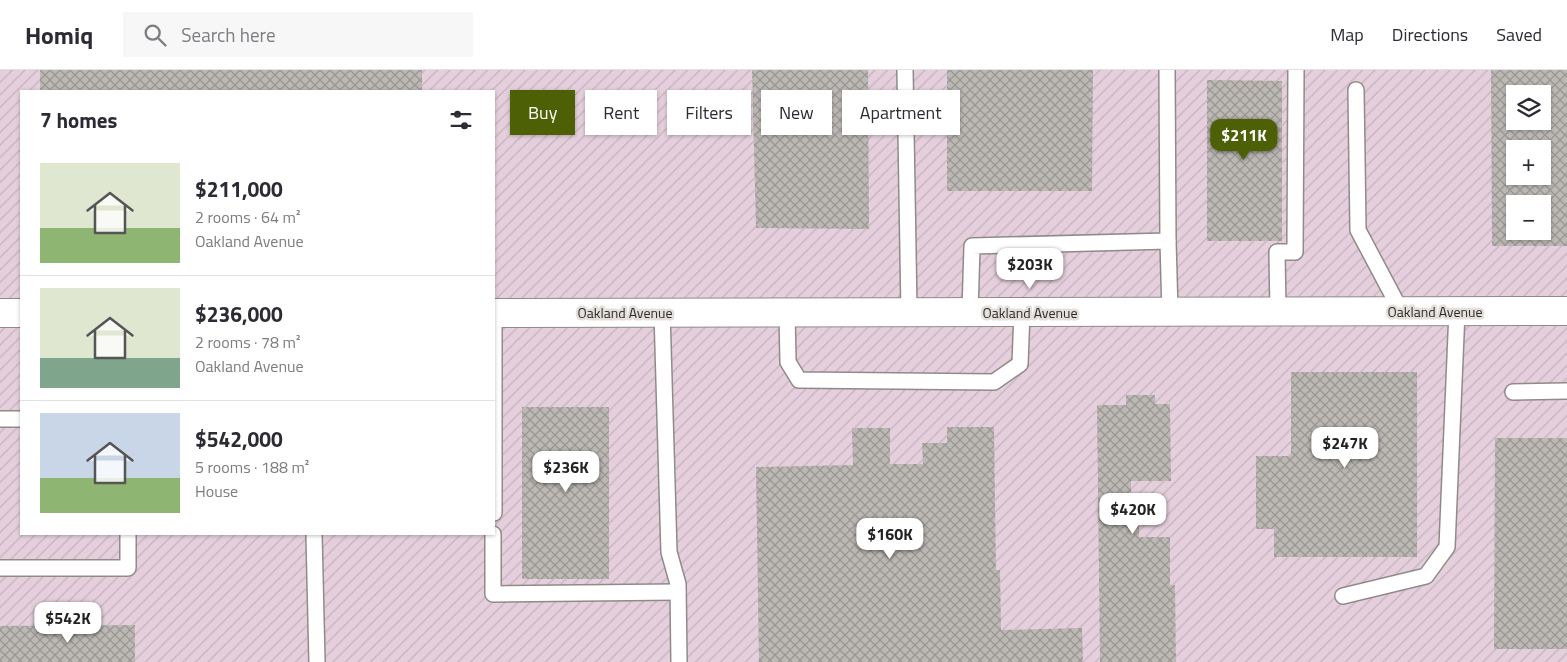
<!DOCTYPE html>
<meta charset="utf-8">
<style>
:root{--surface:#fff;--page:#f7f7f7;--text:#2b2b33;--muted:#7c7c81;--line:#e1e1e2;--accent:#4d6006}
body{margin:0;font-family:"Titillium Web",sans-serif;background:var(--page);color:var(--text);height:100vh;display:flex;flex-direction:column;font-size:19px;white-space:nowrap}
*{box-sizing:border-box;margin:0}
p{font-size:16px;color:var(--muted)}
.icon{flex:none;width:28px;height:28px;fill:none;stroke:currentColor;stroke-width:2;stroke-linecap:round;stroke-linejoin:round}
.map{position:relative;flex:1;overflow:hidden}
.side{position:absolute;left:20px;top:20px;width:475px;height:445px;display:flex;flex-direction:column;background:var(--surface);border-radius:0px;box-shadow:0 1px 4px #0004}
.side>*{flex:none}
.guide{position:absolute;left:510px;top:20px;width:475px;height:45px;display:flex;gap:10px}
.controls{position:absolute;left:1506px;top:15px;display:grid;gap:10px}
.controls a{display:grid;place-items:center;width:45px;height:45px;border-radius:0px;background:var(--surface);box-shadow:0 1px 4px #0004;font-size:25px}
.price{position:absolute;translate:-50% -42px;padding:0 11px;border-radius:10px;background:#fff;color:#222;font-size:16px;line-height:32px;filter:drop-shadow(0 1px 2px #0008)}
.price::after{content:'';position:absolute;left:50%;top:30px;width:15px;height:11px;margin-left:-8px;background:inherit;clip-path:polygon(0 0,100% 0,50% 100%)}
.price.current{background:var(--accent);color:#fff}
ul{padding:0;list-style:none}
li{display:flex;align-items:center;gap:15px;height:125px;padding:0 20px}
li+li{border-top:1px solid var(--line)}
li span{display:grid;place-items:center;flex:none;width:140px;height:100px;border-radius:0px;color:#555}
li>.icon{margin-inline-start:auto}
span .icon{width:60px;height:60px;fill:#fffc;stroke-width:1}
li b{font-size:21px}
h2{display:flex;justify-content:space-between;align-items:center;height:60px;padding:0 20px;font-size:21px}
.tag{padding:0 18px;border-radius:0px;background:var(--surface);box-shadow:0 1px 4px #0004;font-size:18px;line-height:45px}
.tag.current{background:var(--accent);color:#fff}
header{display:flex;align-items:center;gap:30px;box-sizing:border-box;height:70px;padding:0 25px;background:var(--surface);border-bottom:1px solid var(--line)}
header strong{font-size:24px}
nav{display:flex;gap:28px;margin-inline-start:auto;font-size:18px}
.search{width:350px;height:45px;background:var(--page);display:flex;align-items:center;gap:12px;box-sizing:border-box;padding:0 18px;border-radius:0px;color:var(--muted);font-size:19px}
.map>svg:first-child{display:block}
.industrial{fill:url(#industrial-furrows);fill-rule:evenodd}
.building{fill:url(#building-cross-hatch);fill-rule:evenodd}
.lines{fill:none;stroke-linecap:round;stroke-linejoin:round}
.service-casing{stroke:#908b87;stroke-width:18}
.minor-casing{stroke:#908b87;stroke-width:30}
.service{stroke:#fff;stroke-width:15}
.minor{stroke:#fff;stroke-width:28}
.labels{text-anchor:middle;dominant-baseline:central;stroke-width:5;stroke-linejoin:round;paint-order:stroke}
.street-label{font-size:14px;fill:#2e2c2a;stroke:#e4dfdb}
</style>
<header>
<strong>Homiq</strong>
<div class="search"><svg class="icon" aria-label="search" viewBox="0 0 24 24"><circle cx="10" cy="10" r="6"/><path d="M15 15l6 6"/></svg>Search here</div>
<nav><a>Map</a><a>Directions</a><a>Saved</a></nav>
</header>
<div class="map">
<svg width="1567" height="592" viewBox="0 0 1567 592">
<defs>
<pattern id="industrial-furrows" width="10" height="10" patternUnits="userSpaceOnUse" patternTransform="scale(1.25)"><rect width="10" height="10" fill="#e5cfdc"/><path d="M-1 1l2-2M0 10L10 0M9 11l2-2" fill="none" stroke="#c5b2bd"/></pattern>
<pattern id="building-cross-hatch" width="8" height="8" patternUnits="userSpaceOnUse" patternTransform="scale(1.25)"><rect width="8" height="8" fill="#bcb8b4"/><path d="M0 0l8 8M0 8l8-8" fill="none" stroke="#999693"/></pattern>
</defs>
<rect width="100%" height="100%" fill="#e4dfdb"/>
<!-- industrial -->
<path class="industrial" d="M0,0H1567V592H0ZM21,21H494V464H21ZM1515,24H1542V51H1515ZM1515,79H1542V106H1515ZM1515,134H1542V161H1515Z"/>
<!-- building -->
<g class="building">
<rect x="40" y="0" width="382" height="21"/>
<polygon points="752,0 868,0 869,159 756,158"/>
<polygon points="947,0 1093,0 1092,121 947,121"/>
<path d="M1491,0H1567V176H1492ZM1515,24H1542V51H1515ZM1515,79H1542V106H1515ZM1515,134H1542V161H1515Z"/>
<polygon points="1207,10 1282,11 1282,171 1207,171"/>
<polygon points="1291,302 1417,302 1417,487 1274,487 1274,459 1256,459 1256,386 1291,386"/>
<polygon points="1126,325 1155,325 1155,334 1170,334 1171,411 1131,411 1131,447 1139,446 1139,467 1170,467 1170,515 1175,515 1176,592 1100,592 1097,335 1126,335"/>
<rect x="522" y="337" width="87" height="172"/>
<polygon points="947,357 994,357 996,500 1000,500 1001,560 1082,558 1083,592 759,592 756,397 853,395 852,358 890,358 890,394 923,394 922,373 947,373"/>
<polygon points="1495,368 1567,368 1567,579 1494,579"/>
<polygon points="135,555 135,592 0,592 0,556"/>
</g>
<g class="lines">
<!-- service casing -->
<g class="service-casing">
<g id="service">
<polyline points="905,0 909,242"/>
<polyline points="1356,20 1358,160 1401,241"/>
<polyline points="1168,171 1170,242"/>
<polyline points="1278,241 1277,182 1295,182 1296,0"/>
<polyline points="662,242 669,482 678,514 679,592"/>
<polyline points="787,242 788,292 799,310 994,312 1020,294 1022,242"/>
<polyline points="970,242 972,176 1168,171 1167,0"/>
<polyline points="1513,322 1567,321"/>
<polyline points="0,349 21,349"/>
<polyline points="494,443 494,243"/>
<polyline points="314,464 317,592"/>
<polyline points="493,464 493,524 678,522"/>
<polyline points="0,498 128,498 128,464"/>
<polyline points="1343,526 1426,506 1447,477 1457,241"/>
</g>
</g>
<!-- minor casing -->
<g class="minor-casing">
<g id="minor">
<polyline points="0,243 21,243"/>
<polyline points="494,243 1567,241"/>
</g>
</g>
<!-- service -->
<use href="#service" class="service"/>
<!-- minor -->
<use href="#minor" class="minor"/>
</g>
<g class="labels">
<!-- street labels -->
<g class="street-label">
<text x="1435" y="241">Oakland Avenue</text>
<text x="625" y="242">Oakland Avenue</text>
<text x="1030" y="242">Oakland Avenue</text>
</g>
</g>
</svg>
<div class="controls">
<a><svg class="icon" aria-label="layers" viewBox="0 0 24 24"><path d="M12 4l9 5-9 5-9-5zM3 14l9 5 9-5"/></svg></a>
<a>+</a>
<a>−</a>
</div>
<b class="price current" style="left:1244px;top:91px">$211K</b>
<b class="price" style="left:1030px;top:220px">$203K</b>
<b class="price" style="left:1345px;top:399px">$247K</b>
<b class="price" style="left:566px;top:423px">$236K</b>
<b class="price" style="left:1133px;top:465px">$420K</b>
<b class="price" style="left:890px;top:490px">$160K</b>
<b class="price" style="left:68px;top:574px">$542K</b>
<div class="guide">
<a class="tag current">Buy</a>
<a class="tag">Rent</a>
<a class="tag">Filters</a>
<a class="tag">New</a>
<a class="tag">Apartment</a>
</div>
<section class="side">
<h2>7 homes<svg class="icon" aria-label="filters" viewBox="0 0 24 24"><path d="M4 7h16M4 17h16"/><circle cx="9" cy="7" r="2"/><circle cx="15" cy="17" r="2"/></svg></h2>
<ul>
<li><span style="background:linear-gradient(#dfe7d0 65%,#8fb573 0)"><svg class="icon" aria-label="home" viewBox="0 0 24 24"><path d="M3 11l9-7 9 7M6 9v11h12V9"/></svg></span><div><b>$211,000</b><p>2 rooms · 64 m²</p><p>Oakland Avenue</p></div></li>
<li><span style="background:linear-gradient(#dfe7d0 70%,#7fa58c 0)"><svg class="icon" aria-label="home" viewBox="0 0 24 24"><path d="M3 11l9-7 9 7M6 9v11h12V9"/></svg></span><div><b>$236,000</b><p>2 rooms · 78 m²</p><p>Oakland Avenue</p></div></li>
<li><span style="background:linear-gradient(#c9d6e8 65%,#8fb573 0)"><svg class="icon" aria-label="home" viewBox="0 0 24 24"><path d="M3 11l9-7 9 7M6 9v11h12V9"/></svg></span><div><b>$542,000</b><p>5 rooms · 188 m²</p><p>House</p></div></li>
</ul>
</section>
</div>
